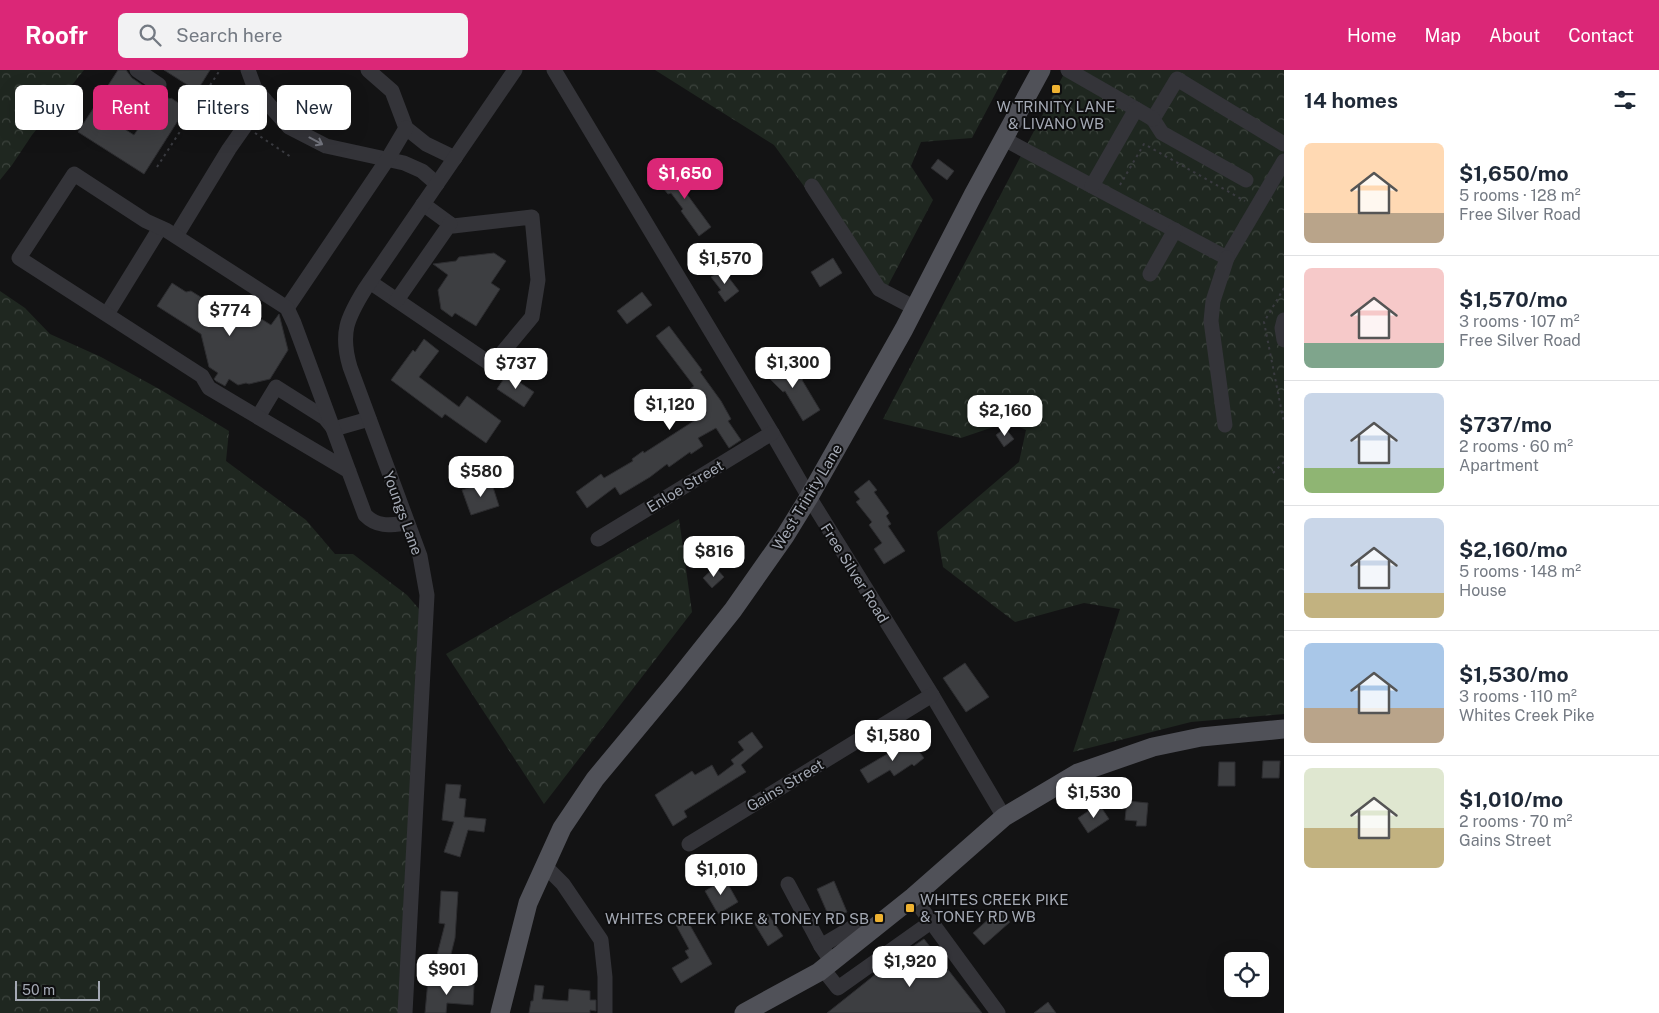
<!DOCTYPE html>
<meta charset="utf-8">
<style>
:root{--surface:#fff;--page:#f2f2f3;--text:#1f2937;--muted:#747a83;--line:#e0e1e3;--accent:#db2777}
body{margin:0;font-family:"Public Sans",sans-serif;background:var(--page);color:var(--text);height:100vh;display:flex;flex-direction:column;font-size:19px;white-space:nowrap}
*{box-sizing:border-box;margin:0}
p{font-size:16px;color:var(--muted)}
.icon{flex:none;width:28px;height:28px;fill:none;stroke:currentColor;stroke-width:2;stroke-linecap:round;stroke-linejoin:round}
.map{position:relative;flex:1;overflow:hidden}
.panel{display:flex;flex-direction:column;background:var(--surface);width:375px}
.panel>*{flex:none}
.banner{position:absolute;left:15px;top:15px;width:475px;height:45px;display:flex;gap:10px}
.tools{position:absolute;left:1224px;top:882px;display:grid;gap:10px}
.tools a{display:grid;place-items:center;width:45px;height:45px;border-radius:8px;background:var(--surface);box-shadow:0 5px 20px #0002;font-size:25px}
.scale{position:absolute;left:15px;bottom:12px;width:85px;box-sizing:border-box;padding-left:5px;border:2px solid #a4a9b4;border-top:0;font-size:14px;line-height:18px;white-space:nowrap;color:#a4a9b4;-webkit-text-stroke:4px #0e0e0f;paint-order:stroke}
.price{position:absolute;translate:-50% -42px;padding:0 11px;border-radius:10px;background:#fff;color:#222;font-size:16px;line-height:32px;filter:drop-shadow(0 1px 2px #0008)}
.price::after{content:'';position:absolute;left:50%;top:30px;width:15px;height:11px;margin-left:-8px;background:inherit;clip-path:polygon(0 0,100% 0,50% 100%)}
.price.selected{background:var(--accent);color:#fff}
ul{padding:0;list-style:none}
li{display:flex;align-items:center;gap:15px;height:125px;padding:0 20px}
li+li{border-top:1px solid var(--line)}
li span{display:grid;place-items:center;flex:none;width:140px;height:100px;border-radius:8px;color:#555}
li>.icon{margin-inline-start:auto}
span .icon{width:60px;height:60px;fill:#fffc;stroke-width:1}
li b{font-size:21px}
h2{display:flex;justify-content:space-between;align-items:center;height:60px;padding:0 20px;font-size:21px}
.tag{padding:0 18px;border-radius:8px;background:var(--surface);box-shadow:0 5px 20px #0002;font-size:18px;line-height:45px}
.tag.selected{background:var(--accent);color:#fff}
header{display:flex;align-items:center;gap:30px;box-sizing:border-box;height:70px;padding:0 25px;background:var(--accent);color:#fff}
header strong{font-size:24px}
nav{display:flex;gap:28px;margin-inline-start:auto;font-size:18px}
.search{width:350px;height:45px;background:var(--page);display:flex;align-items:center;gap:12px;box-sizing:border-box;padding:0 18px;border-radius:8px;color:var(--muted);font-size:19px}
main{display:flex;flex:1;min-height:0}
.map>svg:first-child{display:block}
.forest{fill:url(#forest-crowns)}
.building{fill:#3d3e41;stroke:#2d2d30;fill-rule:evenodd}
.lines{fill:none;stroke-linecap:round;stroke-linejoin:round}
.path{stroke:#3a3b40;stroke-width:2;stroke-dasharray:2.5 4;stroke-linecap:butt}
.minor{stroke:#343439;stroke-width:15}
.major{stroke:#505158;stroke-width:19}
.oneway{stroke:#72747d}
.poi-dot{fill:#eeb231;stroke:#0e0e0f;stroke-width:2}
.labels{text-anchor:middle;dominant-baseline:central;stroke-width:4;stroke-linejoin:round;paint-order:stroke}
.poi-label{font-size:15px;fill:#a4a9b4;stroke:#0e0e0f}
.street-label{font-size:15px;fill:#a4a9b4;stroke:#0e0e0f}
</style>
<header>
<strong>Roofr</strong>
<div class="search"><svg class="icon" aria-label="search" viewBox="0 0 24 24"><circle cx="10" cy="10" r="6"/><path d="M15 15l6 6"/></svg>Search here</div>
<nav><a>Home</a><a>Map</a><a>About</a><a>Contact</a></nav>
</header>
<main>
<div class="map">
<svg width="1284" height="943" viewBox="0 0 1284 943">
<defs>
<pattern id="forest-crowns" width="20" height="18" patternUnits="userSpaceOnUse" patternTransform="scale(1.25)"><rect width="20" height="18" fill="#1f2720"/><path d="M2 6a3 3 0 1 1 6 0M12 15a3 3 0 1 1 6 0" fill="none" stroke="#3d443e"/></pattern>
</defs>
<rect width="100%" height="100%" fill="#131314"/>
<!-- forest -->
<g class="forest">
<polygon points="0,0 84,0 32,65 12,95 0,110"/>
<polygon points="655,0 1008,0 972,68 921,72 911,96 933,130 883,225 774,75"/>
<polygon points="1066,0 1284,0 1284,644 1191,652 1073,682 1120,539 1084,533 1015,552 943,497 937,462 1019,392 1026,360 1008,352 961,368 883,349"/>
<polygon points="0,221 25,238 50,264 101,287 161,320 229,361 226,391 306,450 335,484 353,484 407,525 426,547 405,943 0,943"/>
<polygon points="679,449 692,542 544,734 446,584"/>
</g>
<!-- building -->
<g class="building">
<path d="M118,0H126L132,8L154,23L162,24L170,29L171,28L186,38L144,104L78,62ZM130,37L146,47L134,65L118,55Z"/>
<polygon points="164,0 210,0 197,21"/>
<polygon points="938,89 954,101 947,110 931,98"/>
<polygon points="676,98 692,118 686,123 711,157 699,166 681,141 683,139 671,123 668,124 658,112"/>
<polygon points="494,183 506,191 491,213 500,219 476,256 455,243 452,247 441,239 438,220 448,205 433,194 456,191 459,187"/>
<polygon points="833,188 842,203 820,217 811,202"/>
<polygon points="722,199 739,221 725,232 718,222 721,220 711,207"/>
<polygon points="172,213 186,222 191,221 220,239 257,230 250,242 271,255 279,244 288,280 270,309 249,314 246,313 238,315 229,309 225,316 216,311 214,309 218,303 209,297 201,264 157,236"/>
<polygon points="642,222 652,235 627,254 617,241"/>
<polygon points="669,256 702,300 700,302 721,331 731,349 728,351 741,370 729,378 716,358 698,368 703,376 691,384 690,382 669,397 667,394 650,407 620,425 615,417 587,438 576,422 601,404 604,408 633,391 632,389 643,381 644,383 700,347 699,344 701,343 686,322 694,316 656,266"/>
<polygon points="424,269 439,281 419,307 459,337 467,326 501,351 486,373 445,344 442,348 391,310 413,280 415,282"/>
<polygon points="773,289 791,307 797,301 804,308 802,310 820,340 803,351 785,321 783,322 761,300"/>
<polygon points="507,304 534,322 524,337 497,319"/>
<polygon points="1005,358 1014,369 1004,377 996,365"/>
<polygon points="869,410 877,420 874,422 889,443 886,446 891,454 888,456 905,481 884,494 874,479 882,473 869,455 872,452 856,432 860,429 854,422"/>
<polygon points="491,411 499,436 471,445 462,420"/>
<polygon points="715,497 724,507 712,518 703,508"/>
<polygon points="965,593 989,627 966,642 943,608"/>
<polygon points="752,662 763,677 741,695 746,702 684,741 687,747 673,756 655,725 692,701 695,705 712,695 718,706 734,694 731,690 744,680 738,672"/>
<polygon points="910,670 924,688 914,696 912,694 894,706 890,700 868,713 860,700 894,680 895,681"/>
<polygon points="1263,691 1280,691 1279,708 1262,708"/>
<polygon points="1219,692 1235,692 1235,716 1218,716"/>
<polygon points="446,714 461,715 459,728 466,729 464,747 486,749 484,762 468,760 460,787 444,782 454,752 442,750"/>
<polygon points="1127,731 1148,733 1146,756 1136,756 1137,751 1125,750"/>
<polygon points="1099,734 1109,749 1088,763 1078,748"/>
<polygon points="725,809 738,832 718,844 705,821"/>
<polygon points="834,811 847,842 830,849 817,819"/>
<polygon points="441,821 458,822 455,868 448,896 435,893 445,854 439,853"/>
<polygon points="999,840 1010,852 984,875 973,863"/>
<polygon points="768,844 783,866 768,876 754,853"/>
<polygon points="687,850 712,894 681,913 672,898 689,888 685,881 689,879 676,855"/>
<polygon points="924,869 982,943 827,943 896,888"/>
<polygon points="428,910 474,915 473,935 447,933 446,943 425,943"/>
<polygon points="535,915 544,916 542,929 568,931 569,919 590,921 590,930 596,930 596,941 590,940 590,943 529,943 531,931 533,931"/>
<polygon points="1048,932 1056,943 1034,943"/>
</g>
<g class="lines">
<!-- path -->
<g class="path">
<polyline points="201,29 233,49"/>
<polyline points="255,63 291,87"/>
<polyline points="157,97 220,0"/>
<polyline points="1120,115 1144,74 1245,131"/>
<polyline points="1284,218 1264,252 1284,353"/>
<polyline points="1273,403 1284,392"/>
</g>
<!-- minor -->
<g class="minor">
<polyline points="137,0 159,15"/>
<polyline points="248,0 255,19 289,57 326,76 404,93 422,101 437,114"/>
<polyline points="368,0 392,21 406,58 426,74 455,88"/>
<polyline points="554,0 772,363 809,427 932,625 1004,747"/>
<polyline points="1068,0 1136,39"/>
<polyline points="1004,69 1227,188 1284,91"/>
<polyline points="1246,110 1162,63 1153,49 1177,9 1284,74"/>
<polyline points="812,116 879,219 915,238"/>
<polyline points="1092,116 1136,39 1153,49"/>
<polyline points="176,166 229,79 264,29"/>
<polyline points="1150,204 1175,160"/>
<polyline points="370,212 492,295 532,247 538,210 532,147 453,156 423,134"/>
<polyline points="397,230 450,154"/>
<polyline points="287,238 387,90 406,58"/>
<polyline points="107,244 160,158"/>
<polyline points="1284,250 1282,258 1284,270"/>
<polyline points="258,347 276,317 325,348 334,359 369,349"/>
<polyline points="1225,355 1211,251 1213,231 1227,188"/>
<path d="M349,401L209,318L202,306L19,188L74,104L146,151L166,160L287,238L294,253L365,445C378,458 391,455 407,453"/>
<polyline points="598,469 772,363"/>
<polyline points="689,774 932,625"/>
<polyline points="545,796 563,814 601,870 605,907 605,943"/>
<polyline points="788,814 821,876"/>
<polyline points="913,827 998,943"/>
<polyline points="832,892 821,876 853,857 862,868"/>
<polyline points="823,899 838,918 931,852"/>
<path d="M405,943L427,525L420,486L350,297C340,263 347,248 365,219L515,0"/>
</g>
<!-- major -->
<g class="major">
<polyline points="500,943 528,833 562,758 595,709 674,614 733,540 785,466 809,427 904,259 973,125 1041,0"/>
<polyline points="744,943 819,902 913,827 1004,747 1078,703 1153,677 1201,667 1284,659"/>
</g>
</g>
<!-- one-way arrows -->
<defs><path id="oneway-shaft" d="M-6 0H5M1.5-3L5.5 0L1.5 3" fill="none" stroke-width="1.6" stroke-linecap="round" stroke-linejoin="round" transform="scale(1.25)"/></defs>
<use class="oneway" href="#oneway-shaft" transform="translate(316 71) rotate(28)"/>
<!-- markers -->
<g class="poi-dot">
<rect x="1051" y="14" width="10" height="10" rx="2.5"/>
<rect x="905" y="833" width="10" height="10" rx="2.5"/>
<rect x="874" y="843" width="10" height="10" rx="2.5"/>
</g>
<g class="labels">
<!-- poi labels -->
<g class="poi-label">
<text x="1056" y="36">W TRINITY LANE<tspan x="1056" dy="17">&amp; LIVANO WB</tspan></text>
<text x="920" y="829" text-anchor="start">WHITES CREEK PIKE<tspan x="920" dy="17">&amp; TONEY RD WB</tspan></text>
<text x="869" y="848" text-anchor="end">WHITES CREEK PIKE &amp; TONEY RD SB</text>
</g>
<!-- street labels -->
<g class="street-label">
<text transform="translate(685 416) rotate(-31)">Enloe Street</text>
<text transform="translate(807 427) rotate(-59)">West Trinity Lane</text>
<text transform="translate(403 443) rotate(70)">Youngs Lane</text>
<text transform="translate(855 503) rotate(58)">Free Silver Road</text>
<text transform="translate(785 715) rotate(-31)">Gains Street</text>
</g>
</g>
</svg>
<div class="tools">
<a><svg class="icon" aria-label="locate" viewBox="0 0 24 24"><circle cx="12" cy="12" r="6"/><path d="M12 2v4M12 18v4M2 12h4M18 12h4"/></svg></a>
</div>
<div class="scale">50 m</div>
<b class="price selected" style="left:685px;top:130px">$1,650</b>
<b class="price" style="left:725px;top:215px">$1,570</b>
<b class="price" style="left:230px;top:267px">$774</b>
<b class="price" style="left:793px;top:319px">$1,300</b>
<b class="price" style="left:516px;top:320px">$737</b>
<b class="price" style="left:670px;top:361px">$1,120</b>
<b class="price" style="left:1005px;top:367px">$2,160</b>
<b class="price" style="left:481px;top:428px">$580</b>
<b class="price" style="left:714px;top:508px">$816</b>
<b class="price" style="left:893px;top:692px">$1,580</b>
<b class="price" style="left:1094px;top:749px">$1,530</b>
<b class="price" style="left:721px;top:826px">$1,010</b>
<b class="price" style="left:910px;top:918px">$1,920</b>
<b class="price" style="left:447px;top:926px">$901</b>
<div class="banner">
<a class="tag">Buy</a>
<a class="tag selected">Rent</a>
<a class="tag">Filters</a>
<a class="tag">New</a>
</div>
</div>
<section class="panel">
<h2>14 homes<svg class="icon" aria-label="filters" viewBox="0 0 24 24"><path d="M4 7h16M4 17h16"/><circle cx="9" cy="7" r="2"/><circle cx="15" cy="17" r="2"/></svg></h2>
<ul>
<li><span style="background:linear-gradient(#ffd9b3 70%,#b9a48a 0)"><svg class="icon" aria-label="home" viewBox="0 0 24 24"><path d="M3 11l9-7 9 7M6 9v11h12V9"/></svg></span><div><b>$1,650/mo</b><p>5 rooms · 128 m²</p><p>Free Silver Road</p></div></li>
<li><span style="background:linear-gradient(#f6c9c9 75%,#7fa58c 0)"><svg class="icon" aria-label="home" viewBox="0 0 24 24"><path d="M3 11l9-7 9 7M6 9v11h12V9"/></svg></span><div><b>$1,570/mo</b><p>3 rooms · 107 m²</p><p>Free Silver Road</p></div></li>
<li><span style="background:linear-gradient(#c9d6e8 75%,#8fb573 0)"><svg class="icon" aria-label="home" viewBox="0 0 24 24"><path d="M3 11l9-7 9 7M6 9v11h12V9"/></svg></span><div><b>$737/mo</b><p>2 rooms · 60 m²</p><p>Apartment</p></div></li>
<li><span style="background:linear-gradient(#c9d6e8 75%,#c2b280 0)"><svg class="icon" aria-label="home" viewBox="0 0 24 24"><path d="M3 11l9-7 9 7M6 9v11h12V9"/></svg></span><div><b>$2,160/mo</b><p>5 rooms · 148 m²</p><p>House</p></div></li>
<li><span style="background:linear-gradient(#a9c7e8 65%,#b9a48a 0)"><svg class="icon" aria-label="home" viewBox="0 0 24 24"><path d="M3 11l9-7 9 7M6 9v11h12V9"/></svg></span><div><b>$1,530/mo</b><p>3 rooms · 110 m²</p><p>Whites Creek Pike</p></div></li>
<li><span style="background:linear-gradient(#dfe7d0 60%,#c2b280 0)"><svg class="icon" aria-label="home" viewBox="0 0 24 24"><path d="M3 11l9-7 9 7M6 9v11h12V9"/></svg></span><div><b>$1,010/mo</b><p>2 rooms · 70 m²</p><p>Gains Street</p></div></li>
</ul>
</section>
</main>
